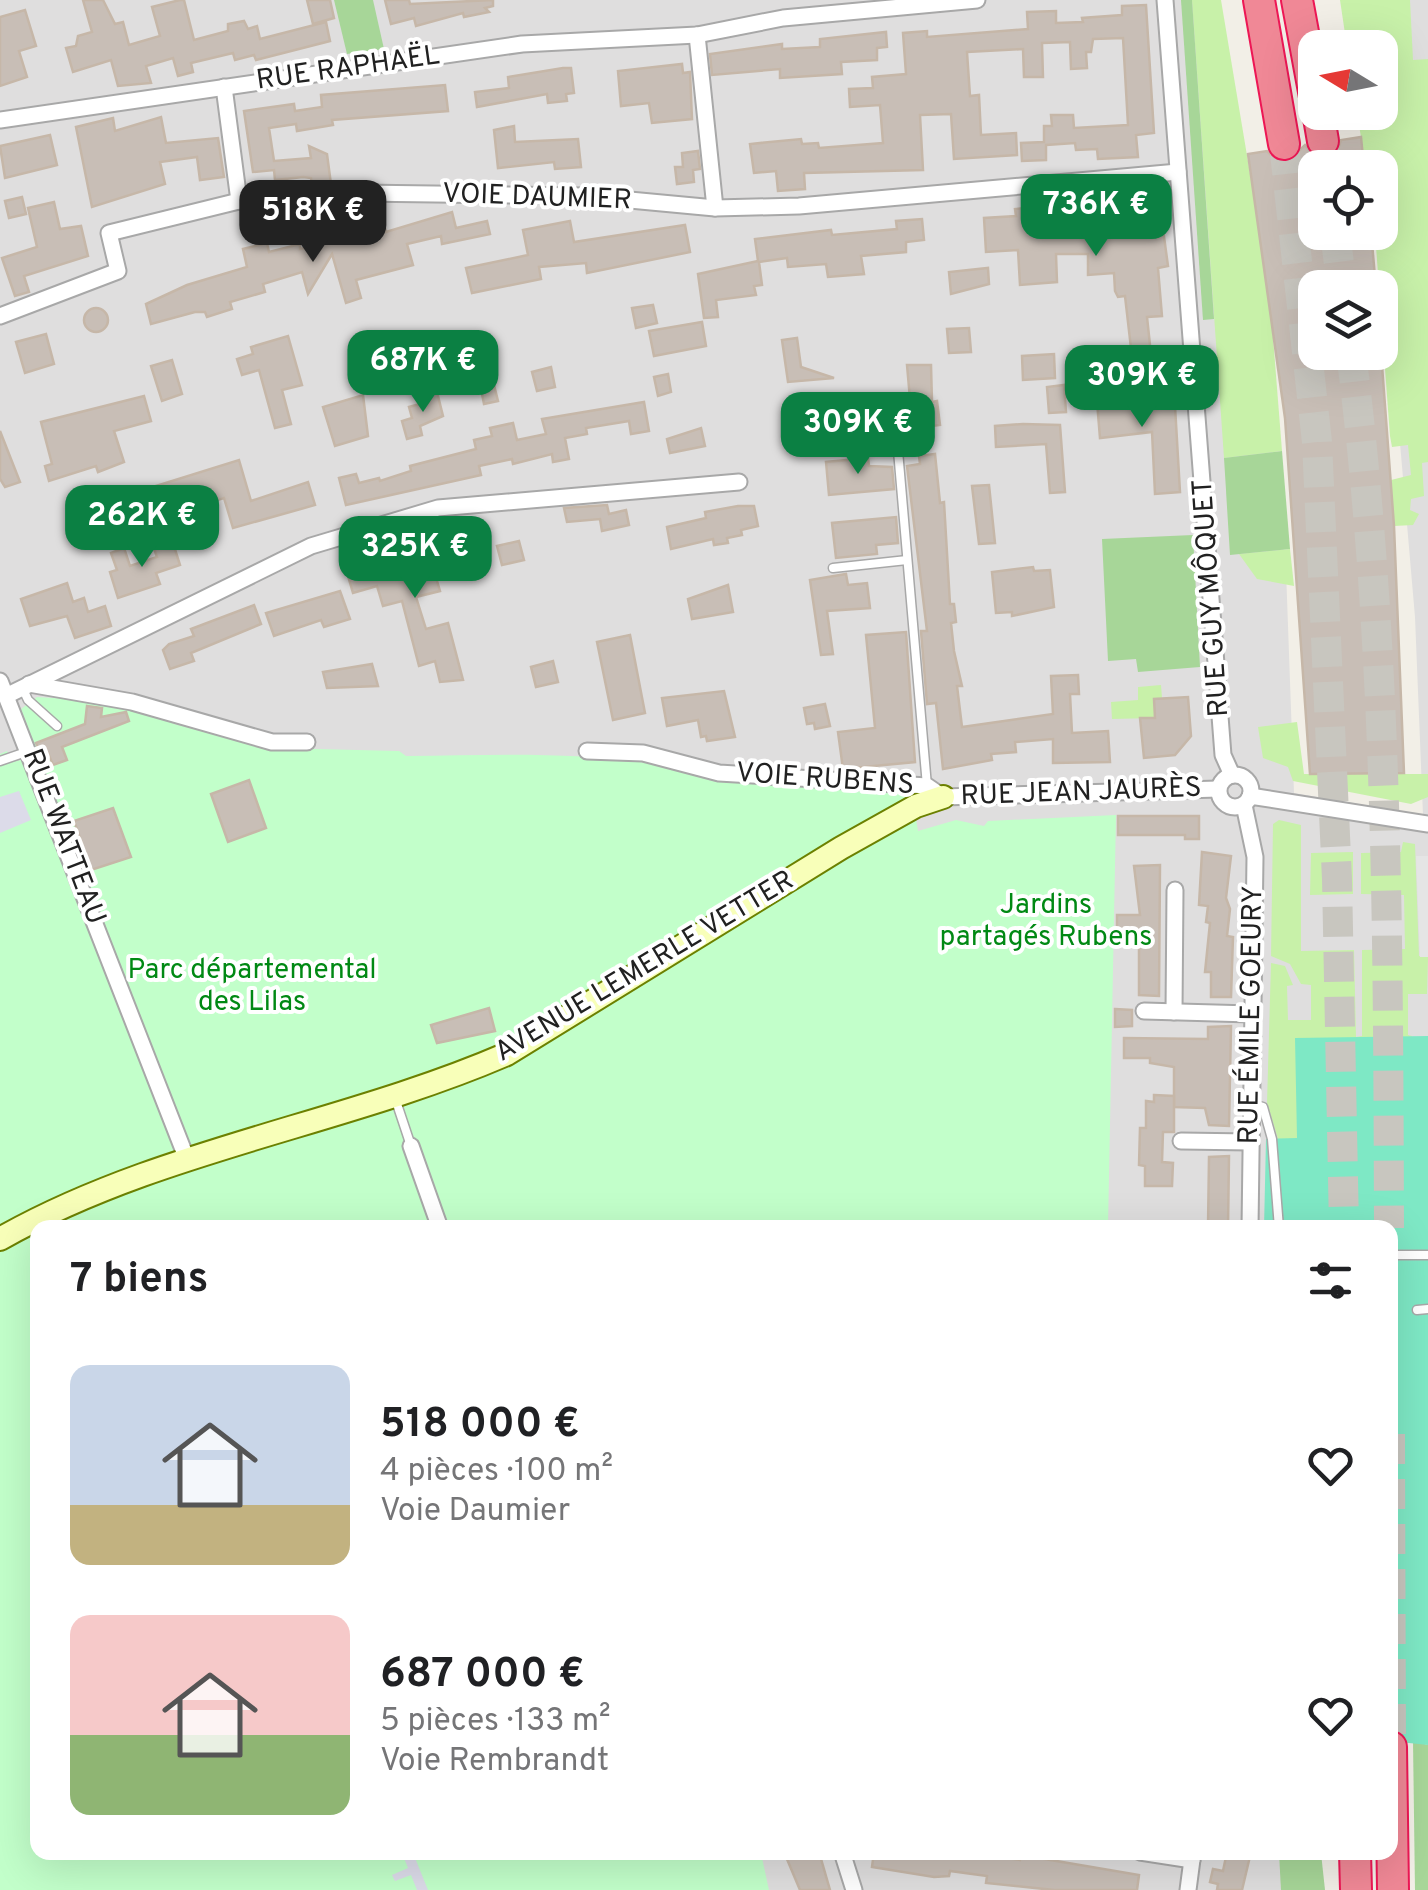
<!DOCTYPE html>
<html lang="fr">
<meta charset="utf-8">
<style>
:root{--surface:#fff;--page:#f2f2f2;--text:#202124;--muted:#757577;--accent:#0b8043}
body{margin:0;font-family:Overpass,sans-serif;background:var(--page);color:var(--text);height:100vh;display:flex;flex-direction:column;font-size:38px;white-space:nowrap}
*{box-sizing:border-box;margin:0}
p{font-size:32px;color:var(--muted)}
.icon{flex:none;width:55px;height:55px;fill:none;stroke:currentColor;stroke-width:2;stroke-linecap:round;stroke-linejoin:round}
.map{position:relative;flex:1;overflow:hidden}
.details{position:absolute;left:30px;top:1220px;width:1368px;height:640px;display:flex;flex-direction:column;background:var(--surface);border-radius:20px;box-shadow:0 10px 40px #0002}
.details>*{flex:none}
.needle{width:65px;rotate:280deg}
.controls{position:absolute;left:1298px;top:30px;display:grid;gap:20px}
.controls a{display:grid;place-items:center;width:100px;height:100px;border-radius:20px;background:var(--surface);box-shadow:0 10px 40px #0002;font-size:50px}
.price{position:absolute;translate:-50% -85px;padding:0 22px;border-radius:20px;background:var(--accent);color:#fff;font-size:32px;line-height:65px;filter:drop-shadow(0 2px 5px #0008)}
.price::after{content:'';position:absolute;left:50%;top:60px;width:30px;height:22px;margin-left:-15px;background:inherit;clip-path:polygon(0 0,100% 0,50% 100%)}
.price.current{background:#222;color:#fff}
ul{padding:0;list-style:none}
li{display:flex;align-items:center;gap:30px;height:250px;padding:0 40px}
li span{display:grid;place-items:center;flex:none;width:280px;height:200px;border-radius:20px;color:#555}
li>.icon{margin-inline-start:auto}
span .icon{width:120px;height:120px;fill:#fffc;stroke-width:1}
li b{font-size:42px}
h2{display:flex;justify-content:space-between;align-items:center;height:120px;padding:0 40px;font-size:42px}
.map>svg:first-child{display:block}
.residential{fill:#dfdede}
.grass{fill:#c8f1a9}
.forest{fill:#a7d698}
.park{fill:#c2ffca}
.pitch{fill:#7ee8c5}
.parking{fill:#e5e5e5}
.plaza{fill:#dcdbe9}
.building{fill:#c8beb6;stroke:#c6b7a8;stroke-width:2.5}
.lines{fill:none;stroke-linecap:round;stroke-linejoin:round}
.highway-tunnel{stroke:#c8c6bf;stroke-width:30;stroke-dasharray:30 15;stroke-linecap:butt}
.lane-casing{stroke:#a8a8a8;stroke-width:11}
.street-casing{stroke:#a8a8a8;stroke-width:19}
.secondary-casing{stroke:#6c8100;stroke-width:26}
.highway-casing{stroke:#ed1755;stroke-width:34}
.lane{stroke:#fff;stroke-width:8}
.street{stroke:#fff;stroke-width:15}
.secondary{stroke:#f8ffb9;stroke-width:22}
.highway{stroke:#f08896;stroke-width:30}
.labels{text-anchor:middle;dominant-baseline:central;stroke-width:8;stroke-linejoin:round;paint-order:stroke}
.street-label{font-size:28px;fill:#212121;stroke:#fff}
.park-label{font-size:28px;fill:#018914;stroke:#fff}
</style>
<div class="map">
<svg width="1428" height="1890" viewBox="0 0 1428 1890">
<rect width="100%" height="100%" fill="#f2efe7"/>
<!-- residential -->
<polygon class="residential" points="0,0 1219,0 1286,570 1294,793 1423,815 1415,617 1380,211 1380,48 1345,0 1428,0 1428,1617 1390,1228 38,1228 38,1852 1305,1852 1306,1890 0,1890"/>
<!-- grass -->
<g class="grass">
<polygon points="1192,0 1221,0 1269,287 1282,451 1224,458"/>
<polygon points="1340,0 1410,0 1413,60 1428,59 1428,462 1422,463 1424,496 1411,499 1410,510 1419,514 1413,525 1394,526 1391,480 1411,475 1408,445 1392,447 1390,436 1375,233 1380,232 1380,168 1366,167 1357,113 1380,112 1380,48 1347,47"/>
<polygon points="1290,549 1294,586 1257,579 1239,554"/>
<polygon points="1161,685 1162,698 1154,700 1155,718 1112,719 1111,702 1138,700 1138,687"/>
<polygon points="1297,722 1304,774 1428,774 1428,797 1411,804 1293,781 1288,767 1263,758 1258,727"/>
<polygon points="1279,820 1301,825 1301,951 1354,950 1356,1037 1362,1036 1362,950 1405,949 1404,895 1361,894 1361,853 1401,852 1403,842 1415,844 1419,956 1428,957 1427,994 1408,994 1408,1035 1412,1036 1408,1045 1285,1227 1278,1139 1267,1103 1271,963 1285,966 1293,985 1287,986 1288,1020 1311,1020 1311,985 1301,984 1290,964 1271,956 1273,824"/>
<polygon points="1353,852 1353,894 1310,895 1311,853"/>
</g>
<!-- forest -->
<g class="forest">
<polygon points="334,0 373,0 384,49 347,54"/>
<polygon points="1181,0 1192,0 1214,319 1203,320"/>
<polygon points="1282,451 1290,549 1230,555 1224,458"/>
<polygon points="1193,535 1200,667 1138,672 1136,659 1108,661 1102,539"/>
<polygon points="1413,1741 1428,1745 1428,1890 1415,1890"/>
<polygon points="1279,1853 1321,1853 1325,1890 1281,1890"/>
</g>
<!-- park -->
<path class="park" d="M37,697C78,700 140,698 174,724L274,748L399,751L406,756C508,755 610,749 710,776L711,781L911,788L918,831L956,820L984,826L988,821L1116,815L1108,1227L38,1228V1852L761,1853L769,1890H0V754L7,751L12,762L39,756L21,709Z"/>
<!-- pitch -->
<polygon class="pitch" points="1428,1036 1428,1745 1390,1741 1390,1228 1264,1228 1266,1139 1297,1138 1295,1038"/>
<!-- parking -->
<polygon class="parking" points="1416,856 1428,856 1428,957 1420,957"/>
<!-- plaza -->
<g class="plaza">
<polygon points="19,791 31,820 0,833 0,797"/>
<polygon points="402,1853 413,1853 428,1890 417,1890 411,1875 395,1881 392,1875 408,1868"/>
</g>
<!-- building -->
<g class="building">
<polygon points="83,0 103,0 115,24 123,22 129,45 160,36 152,7 180,0 184,0 194,40 228,31 228,24 244,21 248,29 257,26 260,39 326,22 330,41 256,60 254,55 235,60 233,53 191,63 193,72 178,76 173,58 146,66 151,83 118,86 111,60 73,72 66,48 76,46 78,36 92,32"/>
<polygon points="307,0 330,0 334,18 313,24"/>
<polygon points="385,0 409,0 410,4 493,0 493,6 485,8 489,12 464,17 463,13 416,26 414,18 391,24"/>
<polygon points="1146,5 1154,133 1136,135 1138,157 1098,159 1097,149 1076,150 1075,143 1046,145 1046,160 1022,161 1021,143 1044,142 1044,126 1052,126 1051,115 1073,115 1074,128 1128,125 1123,38 1093,39 1091,52 1086,52 1087,68 1071,69 1070,42 1042,43 1043,77 1024,77 1023,49 967,52 970,96 979,95 981,135 1016,133 1017,155 954,159 951,114 920,115 923,170 804,173 805,189 778,191 776,171 754,173 750,144 801,139 802,144 818,143 819,148 883,143 880,105 850,107 849,89 873,88 872,77 906,74 903,33 927,31 927,37 1028,29 1027,12 1056,11 1056,23 1083,22 1082,18 1122,15 1122,6"/>
<polygon points="25,10 36,46 19,51 27,77 0,86 0,17"/>
<polygon points="886,32 887,47 877,48 877,60 841,62 842,74 780,78 780,69 712,75 710,54 782,44 782,49 820,47 820,39"/>
<polygon points="682,64 683,73 690,72 692,119 652,123 649,103 621,106 618,71"/>
<polygon points="563,68 571,68 574,93 566,94 567,101 548,103 547,94 477,107 475,92 509,88 508,77"/>
<polygon points="445,85 448,111 332,120 333,125 297,131 296,124 269,128 274,161 311,158 309,146 327,154 331,184 312,185 311,178 303,177 275,180 274,170 253,172 244,111 294,104 295,111 322,107 321,95"/>
<polygon points="161,117 166,143 218,138 224,177 200,180 197,157 160,162 165,184 92,207 76,127 113,118 115,131"/>
<polygon points="514,126 515,142 578,139 581,167 555,169 554,162 498,168 494,130"/>
<polygon points="50,135 57,165 5,178 0,146"/>
<polygon points="1361,137 1364,168 1315,168 1315,232 1371,232 1376,288 1315,288 1315,352 1381,352 1394,526 1404,773 1310,774 1285,418 1248,154 1267,151 1277,161 1286,163 1305,145 1316,158 1325,160 1336,155 1341,140"/>
<polygon points="698,151 700,169 693,170 694,182 677,184 675,167 683,167 682,153"/>
<polygon points="22,197 26,214 9,218 5,201"/>
<polygon points="1159,200 1168,266 1158,268 1162,316 1147,317 1152,364 1122,367 1120,349 1131,348 1125,296 1118,297 1115,291 1114,273 1088,275 1088,254 1056,254 1057,282 1020,285 1018,250 986,252 984,218 1016,216 1015,209 1044,206 1046,232 1110,231 1108,208"/>
<polygon points="54,202 60,229 81,226 88,256 24,276 29,292 15,296 2,258 37,247 28,208"/>
<polygon points="381,212 386,232 452,212 456,228 487,221 490,234 442,244 441,236 407,244 413,265 356,280 361,298 346,303 332,254 308,294 302,272 263,284 265,292 230,302 232,309 207,317 205,312 195,312 151,324 146,304 187,285 247,267 243,249 267,243 269,252 300,244 300,249 364,235 361,217"/>
<polygon points="922,219 924,240 906,242 906,252 861,256 864,274 828,277 826,264 788,267 787,258 759,262 762,285 754,286 756,295 716,300 718,317 704,318 698,274 758,261 755,239 831,230 832,235 897,229 896,221"/>
<polygon points="570,221 574,242 685,225 690,252 587,273 586,263 539,267 541,279 472,293 466,268 528,255 523,230"/>
<polygon points="988,268 989,284 951,294 949,272"/>
<polygon points="653,305 657,323 636,328 632,308"/>
<circle cx="96" cy="320" r="12"/>
<polygon points="702,322 706,346 654,356 649,331"/>
<polygon points="969,328 971,352 949,353 947,329"/>
<polygon points="46,334 54,364 25,373 16,342"/>
<polygon points="288,336 302,385 282,390 291,424 275,428 259,370 242,375 237,359 253,354 251,347"/>
<polygon points="797,338 801,367 834,378 788,382 782,340"/>
<polygon points="430,350 431,367 418,369 415,352"/>
<polygon points="1054,354 1055,378 1023,380 1022,356"/>
<polygon points="172,360 182,394 162,401 151,366"/>
<polygon points="907,365 931,365 932,402 937,401 940,425 861,435 861,428 824,434 824,429 817,430 816,412 823,409 885,409 910,399"/>
<polygon points="551,367 555,387 537,391 532,372"/>
<polygon points="668,374 671,392 658,396 654,377"/>
<polygon points="493,381 498,401 484,404 480,384"/>
<polygon points="1136,382 1139,411 1175,406 1180,492 1155,494 1152,432 1100,438 1096,389"/>
<polygon points="1064,385 1066,412 1049,413 1047,387"/>
<polygon points="437,392 443,416 420,426 422,435 407,439 402,421 412,418 409,407 420,404 418,397"/>
<polygon points="363,395 368,436 335,446 323,407"/>
<polygon points="144,396 151,421 114,431 124,462 98,472 96,466 49,481 45,466 52,464 41,422"/>
<polygon points="644,402 649,431 631,434 629,421 586,428 587,434 565,438 569,459 553,462 552,454 513,464 512,459 479,466 481,475 346,505 339,478 356,474 359,483 379,478 380,481 411,471 410,466 476,449 474,440 492,436 490,428 513,423 517,440 546,434 542,419"/>
<polygon points="1023,424 1060,425 1065,492 1050,493 1046,444 996,447 995,426"/>
<polygon points="701,428 705,446 670,453 667,439"/>
<polygon points="0,431 20,482 5,487 0,479"/>
<polygon points="935,454 940,503 944,502 950,604 954,604 956,622 951,623 954,651 962,686 957,686 962,727 1053,714 1051,676 1078,675 1079,694 1070,694 1072,733 1108,731 1110,762 1053,763 1053,739 1015,742 1016,752 991,754 992,760 943,769 936,703 927,704 921,631 927,631 907,466 920,464 919,456"/>
<polygon points="868,458 869,466 892,467 894,489 829,495 826,462"/>
<polygon points="239,460 251,501 308,482 315,505 233,528 224,498 155,519 146,489"/>
<polygon points="989,485 995,543 979,544 972,486"/>
<polygon points="607,505 609,514 626,510 629,525 602,531 600,519 567,522 564,508"/>
<polygon points="738,506 754,506 758,526 741,530 742,535 727,538 728,543 714,545 713,539 671,549 667,527 706,518 705,512"/>
<polygon points="896,517 898,543 876,545 877,554 836,558 832,523"/>
<polygon points="172,540 180,565 156,573 160,584 118,598 110,572 117,570 111,553 124,548 130,566 157,557 153,546"/>
<polygon points="519,541 524,560 502,565 497,546"/>
<polygon points="455,545 461,567 435,574 440,591 416,597 426,629 448,623 463,680 440,682 435,661 419,666 402,601 383,606 377,586 353,593 346,569"/>
<polygon points="1033,567 1034,571 1050,570 1054,607 1012,616 1012,612 996,613 992,572"/>
<polygon points="846,574 848,585 867,583 870,608 827,611 833,654 821,655 810,580"/>
<polygon points="67,583 73,602 84,598 88,612 105,606 111,626 75,638 67,616 30,626 21,599"/>
<polygon points="728,585 733,612 692,619 688,599"/>
<polygon points="340,591 350,619 324,627 321,620 274,636 266,613"/>
<polygon points="254,605 261,624 191,653 194,661 170,669 163,650 169,644 194,636 191,629"/>
<polygon points="906,632 915,762 843,769 838,732 875,728 866,635"/>
<polygon points="630,635 645,713 613,720 597,642"/>
<polygon points="553,661 558,682 536,687 531,667"/>
<polygon points="372,664 378,686 327,688 323,672"/>
<polygon points="724,691 735,737 707,741 706,736 701,737 698,720 667,726 662,698"/>
<polygon points="1188,697 1191,736 1175,755 1144,758 1140,718 1155,718 1154,699"/>
<polygon points="825,704 830,726 815,729 814,723 807,724 804,708"/>
<polygon points="87,706 102,708 101,717 126,712 129,721 62,747 67,760 53,765 48,753 41,755 36,743 85,724"/>
<polygon points="249,780 266,828 228,842 211,794"/>
<polygon points="113,808 131,857 91,870 74,821"/>
<polygon points="1118,816 1199,816 1199,839 1185,839 1185,835 1118,835"/>
<polygon points="1202,852 1231,856 1226,898 1230,909 1227,936 1233,937 1231,997 1211,997 1211,972 1205,972 1210,923 1206,922 1208,906 1199,905"/>
<polygon points="1160,865 1159,996 1139,995 1139,944 1117,940 1117,915 1140,915 1134,866"/>
<polygon points="489,1008 495,1031 437,1043 431,1025"/>
<polygon points="1115,1009 1132,1010 1132,1026 1115,1027"/>
<polygon points="1231,1026 1229,1126 1209,1125 1205,1108 1174,1107 1174,1067 1150,1063 1150,1058 1124,1058 1124,1038 1208,1039 1208,1027"/>
<polygon points="1154,1095 1174,1096 1174,1132 1163,1132 1162,1162 1173,1163 1172,1186 1145,1186 1145,1166 1139,1165 1140,1128 1146,1128 1146,1101 1154,1102"/>
<polygon points="1229,1156 1228,1228 1208,1228 1209,1157"/>
<polygon points="784,1852 819,1852 830,1890 800,1890"/>
<polygon points="874,1852 972,1852 1020,1860 1021,1855 1139,1875 1137,1890 1054,1890 986,1883 987,1876 950,1871 949,1876 934,1877 872,1867"/>
<polygon points="1227,1852 1251,1852 1242,1890 1217,1890 1218,1884 1210,1882 1213,1869 1223,1871"/>
</g>
<g class="lines">
<!-- highway-tunnel -->
<g class="highway-tunnel">
<polyline points="1323,141 1326,168"/>
<polyline points="1284,144 1317,442 1337,879 1344,1228"/>
<polyline points="1335,232 1342,288"/>
<path d="M1351,352C1388,642 1388,936 1389,1228"/>
<polyline points="1390,1434 1391,1747"/>
</g>
<!-- lane casing -->
<g class="lane-casing">
<g id="lane">
<polyline points="897,439 929,437"/>
<polyline points="822,447 897,439 927,786"/>
<polyline points="833,568 907,560"/>
<polyline points="22,687 28,700 57,726"/>
<polyline points="0,761 26,752"/>
<polyline points="395,1098 411,1146"/>
<polyline points="1251,1104 1263,1107 1272,1139 1279,1228"/>
<polyline points="1390,1255 1428,1255"/>
<polyline points="1417,1310 1428,1309"/>
</g>
</g>
<!-- street casing -->
<g class="street-casing">
<g id="street">
<polyline points="1165,0 1223,755 1232,775"/>
<polyline points="697,35 715,208"/>
<polyline points="224,87 239,201"/>
<polyline points="0,120 522,44 697,35 783,18 977,0"/>
<polyline points="0,316 118,271 109,233 239,201 359,193 587,196 715,208 799,206 1178,172"/>
<polyline points="0,681 188,1162"/>
<polyline points="29,684 132,702 272,742 307,742"/>
<polyline points="8,695 311,546 438,508 739,482"/>
<polyline points="587,751 643,753 719,773 927,786 943,797 1218,789"/>
<circle cx="1235" cy="791" r="16"/>
<polyline points="1250,796 1428,824"/>
<polyline points="1244,805 1255,857 1250,1228"/>
<polyline points="1144,1011 1251,1014"/>
<polyline points="1174,1012 1175,890"/>
<polyline points="1181,1141 1250,1142"/>
<polyline points="411,1146 440,1228"/>
<polyline points="842,1852 854,1890"/>
<polyline points="1140,1852 1192,1860"/>
<polyline points="1188,1890 1193,1852"/>
</g>
</g>
<!-- secondary casing -->
<g class="secondary-casing">
<path id="secondary" d="M0,1239C156,1150 343,1125 507,1054L841,848L916,806L943,797"/>
</g>
<!-- highway casing -->
<g class="highway-casing">
<g id="highway">
<polyline points="1259,0 1284,144"/>
<polyline points="1297,0 1315,97"/>
<polyline points="1318,112 1323,141"/>
<polyline points="1391,1747 1393,1890"/>
<polyline points="1355,1852 1356,1890"/>
</g>
</g>
<!-- lane -->
<use href="#lane" class="lane"/>
<!-- street -->
<use href="#street" class="street"/>
<!-- secondary -->
<use href="#secondary" class="secondary"/>
<!-- highway -->
<use href="#highway" class="highway"/>
</g>
<g class="labels">
<!-- street labels -->
<g class="street-label">
<text transform="translate(348 69) rotate(-8)">RUE RAPHAËL</text>
<text transform="translate(537 198) rotate(2)">VOIE DAUMIER</text>
<text transform="translate(1212 598) rotate(-94)">RUE GUY MÔQUET</text>
<text transform="translate(825 780) rotate(4)">VOIE RUBENS</text>
<text transform="translate(1081 793) rotate(-2)">RUE JEAN JAURÈS</text>
<text transform="translate(63 837) rotate(69)">RUE WATTEAU</text>
<text transform="translate(645 967) rotate(-31)">AVENUE LEMERLE VETTER</text>
<text transform="translate(1252 1015) rotate(-89)">RUE ÉMILE GOEURY</text>
</g>
<!-- park labels -->
<g class="park-label">
<text x="1046" y="906">Jardins<tspan x="1046" dy="32">partagés Rubens</tspan></text>
<text x="252" y="971">Parc départemental<tspan x="252" dy="32">des Lilas</tspan></text>
</g>
</g>
</svg>
<div class="controls">
<a><svg class="needle" viewBox="-14 -14 28 28"><path d="M0-13l5 13h-10z" fill="#e53935"/><path d="M0 13l5-13h-10z" fill="#757577"/></svg></a>
<a><svg class="icon" aria-label="locate" viewBox="0 0 24 24"><circle cx="12" cy="12" r="6"/><path d="M12 2v4M12 18v4M2 12h4M18 12h4"/></svg></a>
<a><svg class="icon" aria-label="layers" viewBox="0 0 24 24"><path d="M12 4l9 5-9 5-9-5zM3 14l9 5 9-5"/></svg></a>
</div>
<b class="price" style="left:1096px;top:259px">736K €</b>
<b class="price current" style="left:313px;top:265px">518K €</b>
<b class="price" style="left:423px;top:415px">687K €</b>
<b class="price" style="left:1142px;top:430px">309K €</b>
<b class="price" style="left:858px;top:477px">309K €</b>
<b class="price" style="left:142px;top:570px">262K €</b>
<b class="price" style="left:415px;top:601px">325K €</b>
<section class="details">
<h2>7 biens<svg class="icon" aria-label="filters" viewBox="0 0 24 24"><path d="M4 7h16M4 17h16"/><circle cx="9" cy="7" r="2"/><circle cx="15" cy="17" r="2"/></svg></h2>
<ul>
<li><span style="background:linear-gradient(#c9d6e8 70%,#c2b280 0)"><svg class="icon" aria-label="home" viewBox="0 0 24 24"><path d="M3 11l9-7 9 7M6 9v11h12V9"/></svg></span><div><b>518 000 €</b><p>4 pièces · 100 m²</p><p>Voie Daumier</p></div><svg class="icon" aria-label="heart" viewBox="0 0 24 24"><path d="M12 20l-8-8c-3-5 5-10 8-4 3-6 11-1 8 4z"/></svg></li>
<li><span style="background:linear-gradient(#f6c9c9 60%,#8fb573 0)"><svg class="icon" aria-label="home" viewBox="0 0 24 24"><path d="M3 11l9-7 9 7M6 9v11h12V9"/></svg></span><div><b>687 000 €</b><p>5 pièces · 133 m²</p><p>Voie Rembrandt</p></div><svg class="icon" aria-label="heart" viewBox="0 0 24 24"><path d="M12 20l-8-8c-3-5 5-10 8-4 3-6 11-1 8 4z"/></svg></li>
</ul>
</section>
</div>
